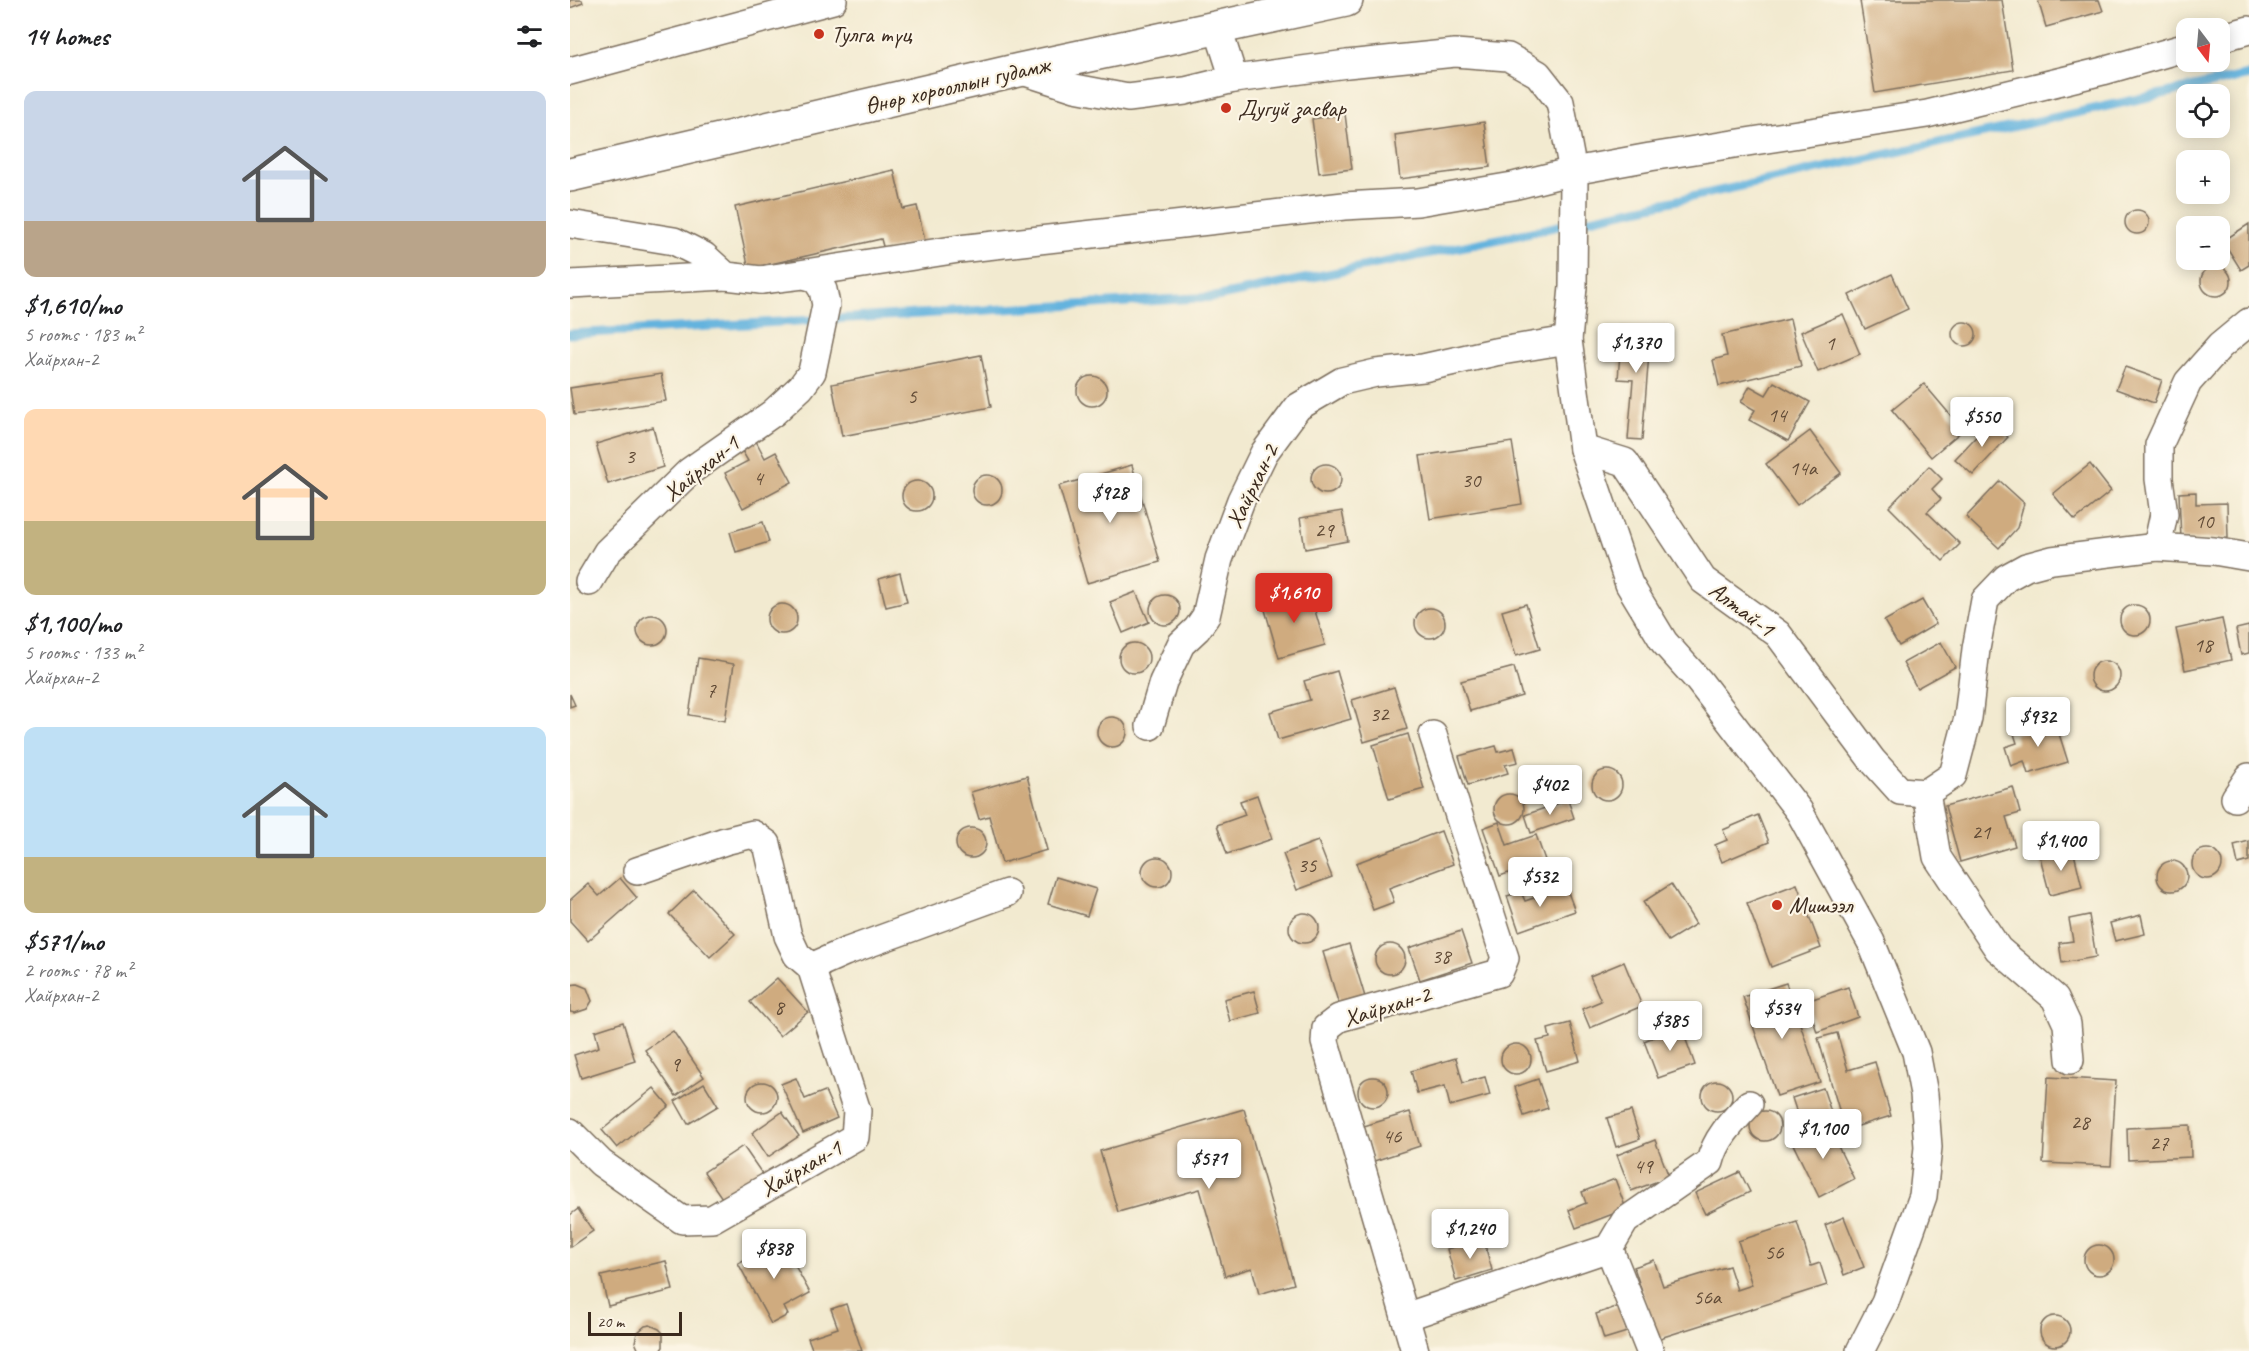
<!DOCTYPE html>
<meta charset="utf-8">
<style>
:root{--surface:#fff;--page:#f6f6f6;--text:#202124;--muted:#757577;--accent:#d93025}
body{margin:0;font-family:Caveat,sans-serif;background:var(--page);color:var(--text);height:100vh;display:flex;flex-direction:column;font-size:22px;white-space:nowrap}
*{box-sizing:border-box;margin:0}
p{font-size:20px;color:var(--muted)}
.icon{flex:none;width:33px;height:33px;fill:none;stroke:currentColor;stroke-width:2;stroke-linecap:round;stroke-linejoin:round}
.map{position:relative;flex:1;overflow:hidden}
.details{display:flex;flex-direction:column;background:var(--surface);width:570px}
.details>*{flex:none}
.needle{width:39px;rotate:164deg}
.buttons{position:absolute;left:1606px;top:18px;display:grid;gap:12px}
.buttons a{display:grid;place-items:center;width:54px;height:54px;border-radius:12px;background:var(--surface);box-shadow:0 3px 15px #0003;font-size:30px}
.scale{position:absolute;left:18px;bottom:15px;width:94px;box-sizing:border-box;padding-left:6px;border:3px solid #3b2a1e;border-top:0;font-size:16px;line-height:21px;white-space:nowrap;color:#3b2a1e;-webkit-text-stroke:4px #fcf5e5;paint-order:stroke}
.price{position:absolute;translate:-50% -51px;padding:0 14px;border-radius:6px;background:#fff;color:#222;font-size:20px;line-height:39px;filter:drop-shadow(0 2px 3px #0008)}
.price::after{content:'';position:absolute;left:50%;top:36px;width:18px;height:14px;margin-left:-9px;background:inherit;clip-path:polygon(0 0,100% 0,50% 100%)}
.price.on{background:var(--accent);color:#fff}
ul{padding:0;list-style:none}
li{display:grid;align-content:center;gap:12px;height:318px;padding:0 24px}
li span{display:grid;place-items:center;height:186px;border-radius:12px;color:#555}
li>.icon{margin-inline-start:auto}
span .icon{width:108px;height:108px;fill:#fffc;stroke-width:1}
li b{font-size:26px}
h2{display:flex;justify-content:space-between;align-items:center;height:72px;padding:0 24px;font-size:26px}
main{display:flex;flex:1;min-height:0}
.map>svg:first-child{display:block}
.lines{fill:none;stroke-linecap:round;stroke-linejoin:round}
.stream{stroke:#64b3de;stroke-width:9}
.building{fill:#cfab7f}
.minor-casing{stroke:#7b6d5c;stroke-width:30}
.secondary-casing{stroke:#7b6d5c;stroke-width:36}
.minor{stroke:#fff;stroke-width:27}
.secondary{stroke:#fff;stroke-width:33}
.poi-dot{fill:#c8321e;stroke:#fcf5e5;stroke-width:2}
.labels{text-anchor:middle;dominant-baseline:central;stroke-width:4.5;stroke-linejoin:round;paint-order:stroke}
.number-label{font-size:21px;fill:#604a36}
.poi-label{font-size:24px;fill:#3b2a1e;stroke:#fcf5e5;text-anchor:start}
.street-label{font-size:24px;fill:#3b2a1e;stroke:#fcf5e5}
</style>
<main>
<section class="details">
<h2>14 homes<svg class="icon" aria-label="filters" viewBox="0 0 24 24"><path d="M4 7h16M4 17h16"/><circle cx="9" cy="7" r="2"/><circle cx="15" cy="17" r="2"/></svg></h2>
<ul>
<li><span style="background:linear-gradient(#c9d6e8 70%,#b9a48a 0)"><svg class="icon" aria-label="home" viewBox="0 0 24 24"><path d="M3 11l9-7 9 7M6 9v11h12V9"/></svg></span><div><b>$1,610/mo</b><p>5 rooms · 183 m²</p><p>Хайрхан-2</p></div></li>
<li><span style="background:linear-gradient(#ffd9b3 60%,#c2b280 0)"><svg class="icon" aria-label="home" viewBox="0 0 24 24"><path d="M3 11l9-7 9 7M6 9v11h12V9"/></svg></span><div><b>$1,100/mo</b><p>5 rooms · 133 m²</p><p>Хайрхан-2</p></div></li>
<li><span style="background:linear-gradient(#bfe0f5 70%,#c2b280 0)"><svg class="icon" aria-label="home" viewBox="0 0 24 24"><path d="M3 11l9-7 9 7M6 9v11h12V9"/></svg></span><div><b>$571/mo</b><p>2 rooms · 78 m²</p><p>Хайрхан-2</p></div></li>
</ul>
</section>
<div class="map">
<svg width="1679" height="1351" viewBox="0 0 1679 1351">
<rect width="100%" height="100%" fill="#fcf5e5"/>
<filter id="ink" filterUnits="userSpaceOnUse"><feTurbulence type="fractalNoise" baseFrequency=".0167" numOctaves="2"/><feDisplacementMap in="SourceGraphic" scale="12" xChannelSelector="R" yChannelSelector="G"/><feConvolveMatrix kernelMatrix="1 2 1 2 8 2 1 2 1" color-interpolation-filters="sRGB"/></filter>
<filter id="wash" filterUnits="userSpaceOnUse"><feTurbulence type="fractalNoise" baseFrequency=".008" numOctaves="4" result="noise"/><feDisplacementMap in="SourceGraphic" scale="24" xChannelSelector="R" yChannelSelector="G"/><feGaussianBlur stdDeviation="1.35" result="paint"/><feColorMatrix in="noise" values="0 0 0 0 0 0 0 0 0 0 0 0 0 0 0 0 0 1.4 0 .05"/><feComposite in="paint" operator="in"/></filter>
<g filter="url(#wash)">
<rect width="100%" height="100%" fill="#f2ead0"/>
<g class="lines">
<!-- stream -->
<polyline class="stream" points="0,334 645,297 929,239 1679,75"/>
</g>
<g id="blocks">
<!-- building -->
<g class="building">
<polygon points="0,0 12,0 13,3 0,8"/>
<polygon points="1297,0 1432,0 1443,70 1305,93 1290,1"/>
<polygon points="1468,0 1529,0 1533,11 1476,27"/>
<polygon points="775,114 782,169 749,173 742,119"/>
<polygon points="914,122 920,167 830,179 825,135"/>
<polygon points="324,170 333,209 347,206 355,241 314,250 311,239 179,269 165,207"/>
<circle cx="1567" cy="222" r="12"/>
<polygon points="1679,224 1679,265 1671,270 1653,241"/>
<circle cx="1646" cy="281" r="15"/>
<polygon points="1322,274 1338,309 1295,329 1279,295"/>
<polygon points="1273,314 1290,354 1248,372 1231,332"/>
<polygon points="1220,319 1231,366 1149,386 1143,360 1157,356 1152,335"/>
<circle cx="1394" cy="334" r="12"/>
<polygon points="1052,327 1081,329 1072,440 1058,439 1063,380 1048,379"/>
<polygon points="411,355 421,407 272,436 262,384"/>
<polygon points="1555,367 1592,380 1584,403 1546,389"/>
<polygon points="91,374 96,401 4,415 0,388"/>
<circle cx="522" cy="391" r="15"/>
<polygon points="1204,382 1240,402 1218,441 1179,420 1185,410 1171,402 1180,386 1196,395"/>
<polygon points="1354,384 1393,430 1361,457 1322,410"/>
<polygon points="1421,421 1438,437 1403,475 1385,459"/>
<polygon points="83,427 93,467 38,484 26,444"/>
<polygon points="1240,431 1271,473 1227,505 1196,464"/>
<polygon points="186,441 195,458 206,452 222,482 173,508 155,473 178,461 171,449"/>
<polygon points="942,442 952,504 860,519 850,456"/>
<polygon points="1520,464 1541,491 1505,520 1483,494"/>
<circle cx="756" cy="479" r="15"/>
<polygon points="562,465 590,562 517,583 489,486"/>
<polygon points="1359,466 1372,479 1362,489 1371,499 1357,512 1390,544 1373,561 1319,507"/>
<circle cx="417" cy="490" r="15"/>
<polygon points="1430,481 1454,503 1447,528 1429,548 1396,517"/>
<circle cx="347" cy="496" r="15"/>
<polygon points="1626,492 1626,504 1657,503 1658,538 1611,540 1609,493"/>
<polygon points="772,511 778,541 735,549 730,518"/>
<polygon points="193,522 199,542 166,552 160,532"/>
<polygon points="330,573 337,602 316,607 309,579"/>
<polygon points="739,590 755,645 709,658 693,603"/>
<polygon points="566,592 579,622 553,633 540,602"/>
<circle cx="595" cy="610" r="15"/>
<polygon points="1352,600 1366,624 1329,646 1314,621"/>
<polygon points="956,604 970,649 946,656 932,611"/>
<circle cx="212" cy="619" r="15"/>
<circle cx="1565" cy="620" r="15"/>
<circle cx="860" cy="623" r="15"/>
<circle cx="82" cy="630" r="15"/>
<polygon points="1652,619 1661,660 1615,670 1606,629"/>
<polygon points="1679,626 1679,653 1671,655 1666,629"/>
<polygon points="1371,642 1385,667 1347,688 1333,663"/>
<circle cx="564" cy="658" r="15"/>
<polygon points="128,658 164,664 155,721 119,715"/>
<circle cx="1535" cy="676" r="15"/>
<polygon points="944,667 952,696 900,711 891,681"/>
<polygon points="767,671 781,719 708,740 700,712 740,700 734,681"/>
<polygon points="824,687 837,729 794,742 782,700"/>
<polygon points="0,694 5,705 0,707"/>
<circle cx="542" cy="732" r="15"/>
<polygon points="1485,721 1498,762 1458,774 1454,761 1441,766 1435,747 1447,743 1444,734"/>
<polygon points="838,734 854,789 819,799 803,745"/>
<polygon points="926,746 928,752 944,748 948,762 935,765 938,773 898,785 889,756"/>
<circle cx="1037" cy="785" r="15"/>
<polygon points="457,776 477,850 432,863 419,816 409,819 401,792"/>
<polygon points="1443,787 1450,813 1436,817 1445,846 1390,862 1375,806"/>
<circle cx="939" cy="809" r="15"/>
<polygon points="687,795 702,839 657,854 647,825 675,815 670,801"/>
<polygon points="998,800 1004,818 961,833 955,815"/>
<polygon points="1188,815 1199,842 1152,862 1145,845 1157,840 1153,830"/>
<polygon points="929,822 937,845 966,835 975,860 930,876 913,828"/>
<circle cx="401" cy="843" r="15"/>
<polygon points="871,831 883,864 819,888 824,902 803,910 786,863"/>
<polygon points="748,841 762,877 727,890 713,854"/>
<polygon points="1679,841 1679,861 1668,864 1664,845"/>
<polygon points="1503,849 1512,887 1480,895 1470,857"/>
<circle cx="1637" cy="864" r="15"/>
<circle cx="587" cy="872" r="15"/>
<circle cx="1602" cy="876" r="15"/>
<polygon points="486,877 526,889 517,916 478,904"/>
<polygon points="50,878 67,898 18,941 0,921 0,900 18,884 29,896"/>
<polygon points="1101,884 1126,924 1098,941 1073,902"/>
<polygon points="1227,884 1251,948 1201,967 1177,903"/>
<polygon points="996,887 1005,911 949,931 937,896 951,892 955,901"/>
<polygon points="124,890 165,934 140,957 99,914"/>
<circle cx="734" cy="928" r="15"/>
<polygon points="1519,915 1526,957 1492,963 1489,943 1503,941 1499,919"/>
<polygon points="1571,915 1575,934 1545,941 1540,923"/>
<polygon points="891,931 902,963 850,980 839,948"/>
<polygon points="779,944 795,997 769,1005 753,952"/>
<circle cx="820" cy="959" r="15"/>
<polygon points="1054,962 1072,1006 1020,1028 1012,1009 1031,1001 1020,976"/>
<polygon points="207,978 238,1012 210,1036 180,1002"/>
<polygon points="1216,983 1250,1082 1207,1096 1173,997"/>
<polygon points="7,984 17,988 22,1001 17,1009 5,1013 0,1012 0,985"/>
<polygon points="1278,987 1288,1017 1247,1032 1237,1001"/>
<polygon points="684,991 690,1013 660,1021 654,999"/>
<polygon points="53,1022 65,1061 11,1078 4,1055 29,1047 25,1031"/>
<polygon points="1000,1023 1010,1061 976,1071 967,1041 980,1038 978,1029"/>
<polygon points="1111,1026 1125,1065 1088,1078 1074,1041"/>
<polygon points="103,1031 134,1077 106,1096 75,1050"/>
<polygon points="1267,1033 1278,1070 1305,1062 1321,1116 1275,1130 1248,1038"/>
<circle cx="946" cy="1059" r="15"/>
<polygon points="886,1058 893,1083 915,1077 920,1095 880,1106 875,1086 847,1093 841,1071"/>
<polygon points="1478,1077 1546,1081 1541,1166 1473,1163"/>
<circle cx="803" cy="1092" r="15"/>
<polygon points="226,1078 235,1099 255,1091 267,1118 233,1133 211,1084"/>
<polygon points="968,1079 978,1108 954,1116 945,1087"/>
<circle cx="1147" cy="1096" r="15"/>
<circle cx="192" cy="1097" r="15"/>
<polygon points="134,1083 148,1106 118,1124 105,1101"/>
<polygon points="84,1088 99,1106 47,1148 32,1130"/>
<polygon points="1253,1088 1263,1118 1232,1128 1222,1098"/>
<polygon points="674,1109 724,1284 689,1294 682,1268 655,1276 630,1189 548,1212 530,1151"/>
<polygon points="1061,1111 1070,1139 1046,1147 1037,1118"/>
<circle cx="1195" cy="1126" r="15"/>
<polygon points="212,1112 229,1136 198,1157 182,1133"/>
<polygon points="840,1112 850,1146 804,1161 794,1126"/>
<polygon points="1257,1124 1284,1179 1249,1197 1222,1142"/>
<polygon points="1620,1125 1621,1157 1558,1160 1557,1128"/>
<polygon points="1085,1140 1099,1177 1061,1191 1047,1155"/>
<polygon points="173,1146 193,1175 154,1201 134,1172"/>
<polygon points="1170,1172 1180,1192 1135,1214 1125,1193"/>
<polygon points="1045,1179 1056,1209 1006,1228 999,1210 1016,1203 1012,1192"/>
<polygon points="8,1209 23,1231 0,1247 0,1215"/>
<polygon points="1274,1217 1294,1267 1274,1275 1255,1225"/>
<polygon points="1227,1222 1241,1266 1250,1263 1257,1285 1087,1339 1064,1267 1084,1260 1093,1286 1159,1266 1167,1290 1182,1285 1168,1241"/>
<polygon points="913,1238 922,1270 886,1281 877,1249"/>
<polygon points="211,1240 240,1293 214,1307 218,1315 201,1324 168,1263"/>
<circle cx="1529" cy="1260" r="15"/>
<polygon points="96,1261 103,1290 38,1306 31,1276"/>
<polygon points="276,1304 292,1351 243,1351 238,1338 268,1328 261,1309"/>
<polygon points="1049,1306 1057,1332 1034,1339 1026,1314"/>
<circle cx="1485" cy="1331" r="15"/>
<polygon points="80,1325 89,1329 93,1333 93,1347 90,1351 69,1351 65,1342 67,1333 75,1326"/>
</g>
</g>
</g>
<g filter="url(#ink)">
<use href="#blocks" fill-opacity="0" stroke="#7b6d5c" stroke-width="1.5"/>
<g class="lines">
<!-- minor casing -->
<g class="minor-casing">
<g id="minor">
<polyline points="648,29 664,79 777,64 885,53 938,57 968,74 990,102 1004,177 1003,287 998,340 1013,449 1059,584 1094,642 1129,681 1229,811 1301,942 1346,1052 1354,1094 1358,1147 1353,1196 1315,1302 1290,1351"/>
<polyline points="1650,38 1679,30"/>
<polyline points="449,70 505,88 558,98 615,91 664,79"/>
<polyline points="0,71 263,0"/>
<polyline points="0,224 104,241 134,256 156,276 191,280 233,275 245,278 253,290 256,305 242,372 231,387 203,413 120,471 37,552 19,582"/>
<polyline points="191,280 389,249 774,206 848,202 943,186 1003,171 1080,157 1357,114 1533,71 1617,47"/>
<polyline points="0,284 156,276"/>
<polyline points="1013,449 1055,462 1133,580 1208,634 1302,760 1330,791 1356,793 1383,775 1398,718 1406,649 1415,600 1436,578 1456,567 1482,560 1587,547 1644,551 1679,557"/>
<polyline points="1587,547 1594,514 1589,479 1589,445 1618,382 1650,346 1679,322"/>
<polyline points="580,726 593,682 611,644 627,629 636,616 649,559 671,500 694,453 728,407 772,381 806,373 853,368 925,352 998,340"/>
<polyline points="1356,793 1367,857 1428,949 1485,998 1497,1024 1500,1060"/>
<polyline points="1665,798 1679,777"/>
<polyline points="67,871 155,841 183,834 197,844 218,936 227,955 241,967"/>
<polyline points="0,1132 31,1163 112,1220 142,1219 285,1137 287,1111 241,967 275,952 437,893"/>
<polyline points="1039,1248 1080,1351"/>
<path d="M835,1317L1039,1248L1055,1221L1140,1162C1146,1138 1162,1122 1179,1104"/>
<polyline points="845,1351 755,1042 756,1028 769,1018 929,973 935,958 863,735"/>
</g>
</g>
<!-- secondary casing -->
<g class="secondary-casing">
<polyline id="secondary" points="0,175 449,70 776,0"/>
</g>
<!-- minor -->
<use href="#minor" class="minor"/>
<!-- secondary -->
<use href="#secondary" class="secondary"/>
</g>
</g>
<!-- markers -->
<g class="poi-dot">
<circle cx="249" cy="34" r="6"/>
<circle cx="656" cy="108" r="6"/>
<circle cx="1207" cy="905" r="6"/>
</g>
<g class="labels">
<!-- number labels -->
<g class="number-label">
<text x="1260" y="343">1</text>
<text x="342" y="396">5</text>
<text x="1207" y="415">14</text>
<text x="60" y="456">3</text>
<text x="1233" y="468">14a</text>
<text x="188" y="478">4</text>
<text x="901" y="480">30</text>
<text x="1634" y="521">10</text>
<text x="754" y="530">29</text>
<text x="1633" y="645">18</text>
<text x="141" y="690">7</text>
<text x="809" y="714">32</text>
<text x="1411" y="832">21</text>
<text x="737" y="865">35</text>
<text x="871" y="956">38</text>
<text x="209" y="1007">8</text>
<text x="105" y="1064">9</text>
<text x="1510" y="1122">28</text>
<text x="822" y="1136">46</text>
<text x="1589" y="1143">27</text>
<text x="1073" y="1166">49</text>
<text x="1204" y="1252">56</text>
<text x="1137" y="1297">56а</text>
</g>
<!-- poi labels -->
<g class="poi-label">
<text x="261" y="34">Тулга түц</text>
<text x="668" y="108">Дугуй засвар</text>
<text x="1219" y="905">Мишээл</text>
</g>
<!-- street labels -->
<g class="street-label">
<text transform="translate(387 85) rotate(-13)">Өнөр хорооллын гудамж</text>
<text transform="translate(131 468) rotate(-39)">Хайрхан-1</text>
<text transform="translate(682 486) rotate(-64)">Хайрхан-2</text>
<text transform="translate(1172 609) rotate(37)">Алтай-1</text>
<text transform="translate(817 1006) rotate(-17)">Хайрхан-2</text>
<text transform="translate(231 1168) rotate(-30)">Хайрхан-1</text>
</g>
</g>
</svg>
<div class="buttons">
<a><svg class="needle" viewBox="-14 -14 28 28"><path d="M0-13l5 13h-10z" fill="#e53935"/><path d="M0 13l5-13h-10z" fill="#757577"/></svg></a>
<a><svg class="icon" aria-label="locate" viewBox="0 0 24 24"><circle cx="12" cy="12" r="6"/><path d="M12 2v4M12 18v4M2 12h4M18 12h4"/></svg></a>
<a>+</a>
<a>−</a>
</div>
<div class="scale">20 m</div>
<b class="price" style="left:1066px;top:374px">$1,370</b>
<b class="price" style="left:1412px;top:448px">$550</b>
<b class="price" style="left:540px;top:524px">$928</b>
<b class="price on" style="left:724px;top:624px">$1,610</b>
<b class="price" style="left:1468px;top:748px">$932</b>
<b class="price" style="left:980px;top:816px">$402</b>
<b class="price" style="left:1491px;top:872px">$1,400</b>
<b class="price" style="left:970px;top:908px">$532</b>
<b class="price" style="left:1212px;top:1040px">$534</b>
<b class="price" style="left:1100px;top:1052px">$385</b>
<b class="price" style="left:1253px;top:1160px">$1,100</b>
<b class="price" style="left:639px;top:1190px">$571</b>
<b class="price" style="left:900px;top:1260px">$1,240</b>
<b class="price" style="left:204px;top:1280px">$838</b>
</div>
</main>
